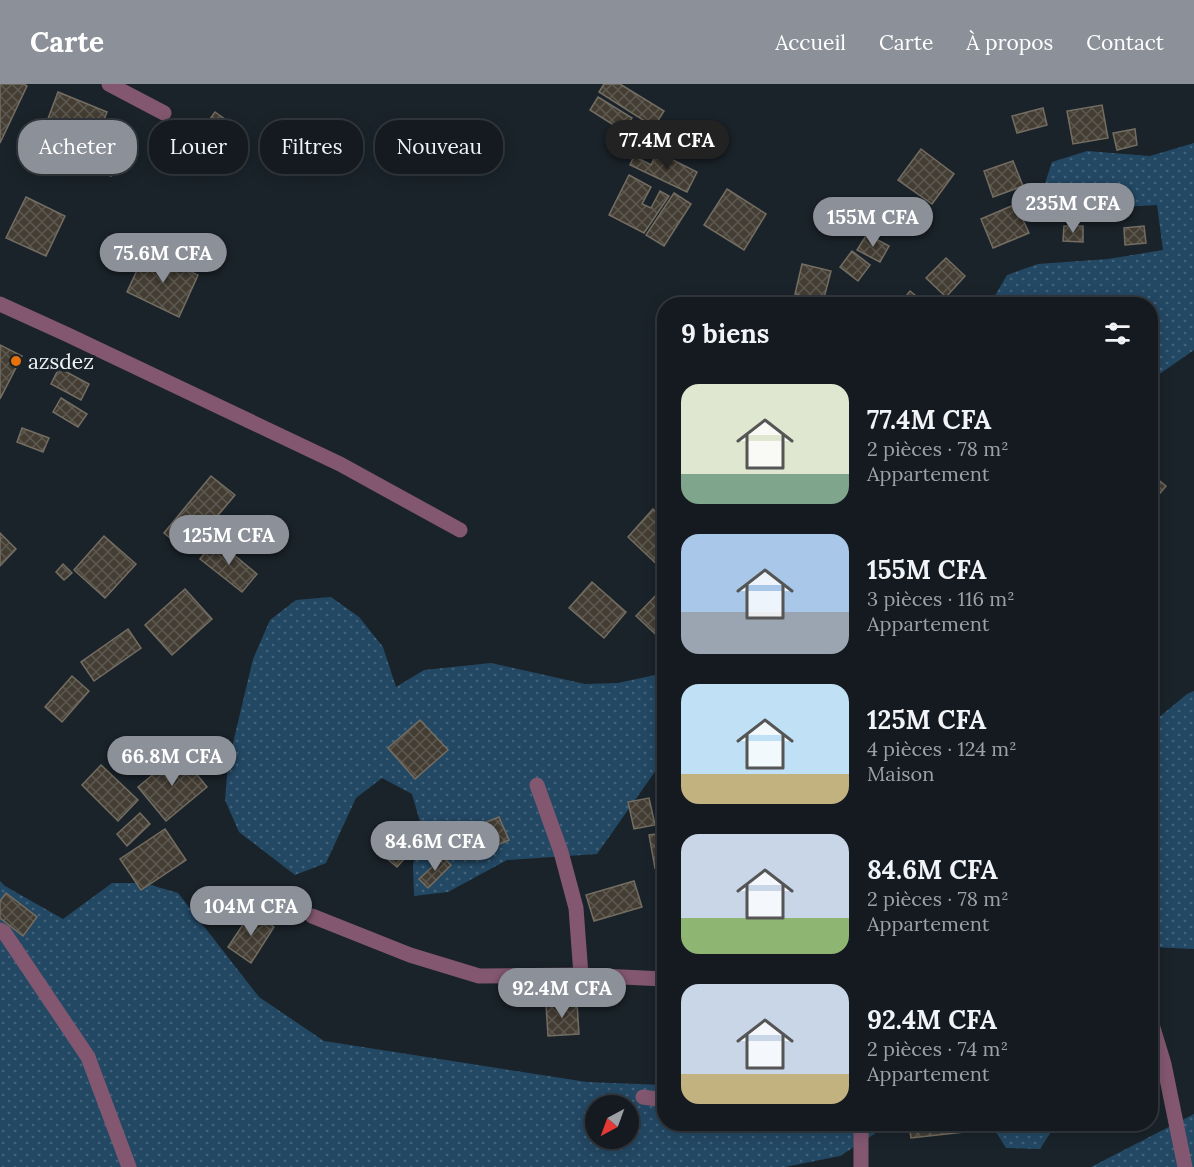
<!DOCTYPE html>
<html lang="fr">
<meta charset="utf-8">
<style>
:root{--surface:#141a20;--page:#21272d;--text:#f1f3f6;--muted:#9da1a5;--line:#33383e;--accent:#8c9099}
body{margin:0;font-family:Lora,serif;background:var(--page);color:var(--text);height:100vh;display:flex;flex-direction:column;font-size:22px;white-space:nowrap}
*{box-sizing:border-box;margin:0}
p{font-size:20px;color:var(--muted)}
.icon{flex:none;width:33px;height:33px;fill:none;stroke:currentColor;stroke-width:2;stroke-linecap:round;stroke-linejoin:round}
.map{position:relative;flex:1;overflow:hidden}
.drawer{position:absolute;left:657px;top:213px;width:501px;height:834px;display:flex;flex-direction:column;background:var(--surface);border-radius:24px;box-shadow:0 3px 15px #0003,0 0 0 2px var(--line)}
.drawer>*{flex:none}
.guide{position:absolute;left:18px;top:36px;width:549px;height:54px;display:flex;gap:12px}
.needle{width:39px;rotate:221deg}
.controls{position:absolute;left:585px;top:1011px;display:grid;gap:12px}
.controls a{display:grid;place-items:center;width:54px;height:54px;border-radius:50%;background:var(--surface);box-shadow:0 3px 15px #0003,0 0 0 2px var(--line);font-size:30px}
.price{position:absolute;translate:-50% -51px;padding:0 14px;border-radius:21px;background:var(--accent);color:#fff;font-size:20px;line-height:39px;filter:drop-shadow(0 2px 3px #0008)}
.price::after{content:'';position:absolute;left:50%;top:36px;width:18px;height:14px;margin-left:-9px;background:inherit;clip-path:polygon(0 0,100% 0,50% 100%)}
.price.active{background:#222;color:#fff}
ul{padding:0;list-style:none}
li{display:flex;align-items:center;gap:18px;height:150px;padding:0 24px}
li span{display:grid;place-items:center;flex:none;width:168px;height:120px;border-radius:18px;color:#555}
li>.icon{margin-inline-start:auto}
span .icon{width:72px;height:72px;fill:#fffc;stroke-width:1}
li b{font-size:26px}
h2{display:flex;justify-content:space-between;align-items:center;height:72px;padding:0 24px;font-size:26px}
.chip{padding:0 21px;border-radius:24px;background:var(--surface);box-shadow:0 3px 15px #0003,0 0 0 2px var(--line);font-size:21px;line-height:54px}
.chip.active{background:var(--accent);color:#fff}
header{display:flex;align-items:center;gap:36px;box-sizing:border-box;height:84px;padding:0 30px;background:var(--accent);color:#fff}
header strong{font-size:28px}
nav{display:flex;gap:33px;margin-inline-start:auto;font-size:21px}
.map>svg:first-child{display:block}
.grass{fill:url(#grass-dots);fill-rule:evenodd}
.building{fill:url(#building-cross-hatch);stroke:#746d62;stroke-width:1.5}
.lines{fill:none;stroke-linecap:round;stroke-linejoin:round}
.minor{stroke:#835770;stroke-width:15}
.food-dot{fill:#e8710a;stroke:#1a232a;stroke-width:2}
.labels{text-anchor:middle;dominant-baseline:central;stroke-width:6;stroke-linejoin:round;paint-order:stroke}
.poi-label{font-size:21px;fill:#eff5fa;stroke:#1a232a;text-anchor:start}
</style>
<header>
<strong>Carte</strong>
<nav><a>Accueil</a><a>Carte</a><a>À propos</a><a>Contact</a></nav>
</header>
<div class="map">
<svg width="1194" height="1083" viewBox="0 0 1194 1083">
<defs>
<pattern id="grass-dots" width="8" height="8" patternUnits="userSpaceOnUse" patternTransform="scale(1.5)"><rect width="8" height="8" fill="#234864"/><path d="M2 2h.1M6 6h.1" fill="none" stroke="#43637b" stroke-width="1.8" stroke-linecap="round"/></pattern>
<pattern id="building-cross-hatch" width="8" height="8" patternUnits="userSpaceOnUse" patternTransform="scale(1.5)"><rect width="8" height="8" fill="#433d33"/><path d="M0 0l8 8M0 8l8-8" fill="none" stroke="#5e5a51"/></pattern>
</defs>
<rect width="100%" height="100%" fill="#1a232a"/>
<!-- grass -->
<g class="grass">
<polygon points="1194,59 1194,266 1151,296 1150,220 990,220 1007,191 1038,180 1108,175 1163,166 1157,121 1070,126 1044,102 1052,78 1087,67 1150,72"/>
<polygon points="331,513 359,533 383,563 396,603 424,586 491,579 585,600 618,599 655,591 664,584 664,680 659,682 597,770 507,776 448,808 414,812 413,780 422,745 412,710 382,694 356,714 326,779 295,791 239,748 225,716 228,680 253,575 270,536 296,516"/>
<polygon points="1194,607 1194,865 1151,863 1151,640 1187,610"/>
<path d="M0,797L5,802L63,835L112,799H144L178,809L259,913L324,957L587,998L664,1001V1040H890L840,1072L785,1083H0ZM596,1022H628V1054H596Z"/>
<polygon points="1194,1030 1194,1083 1091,1083"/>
<polygon points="991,1040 1056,1040 1040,1065 1006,1064"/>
</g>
<!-- building -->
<g class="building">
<polygon points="0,0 24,0 27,2 0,59"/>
<polygon points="604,0 620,0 664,27 654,43 599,8"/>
<polygon points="58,8 107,28 88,77 67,68 64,75 37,64"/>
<polygon points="598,13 632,34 623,47 590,26"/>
<polygon points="1102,21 1108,54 1073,60 1067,27"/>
<polygon points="1043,24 1047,41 1017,49 1012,32"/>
<polygon points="215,28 240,46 218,75 194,57"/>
<polygon points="110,37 130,45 111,92 92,84"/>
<polygon points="1135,45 1137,61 1117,66 1113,49"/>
<polygon points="921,65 954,90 932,120 898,96"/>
<polygon points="657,68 697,88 687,108 630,81 634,72 651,81"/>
<polygon points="1013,77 1023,102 993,113 984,87"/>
<polygon points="629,91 651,103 642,120 651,124 660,107 669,112 644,149 609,131"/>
<polygon points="727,105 766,130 744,166 704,141"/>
<polygon points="674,109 691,120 664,162 646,151"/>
<polygon points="26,113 65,132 46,172 6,154"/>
<polygon points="1016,120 1029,149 993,164 981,135"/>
<polygon points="1064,142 1083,142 1083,158 1063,157"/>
<polygon points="1144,142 1146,159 1125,161 1124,144"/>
<polygon points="867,150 889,162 880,178 857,166"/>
<polygon points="146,167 198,191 179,233 127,208"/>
<polygon points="852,167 870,181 858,197 840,183"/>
<polygon points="946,174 965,192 946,213 926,194"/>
<polygon points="802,180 831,187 823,218 795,210"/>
<polygon points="910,207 921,216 917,220 906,220 902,217"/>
<polygon points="0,261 22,272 0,315"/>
<polygon points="59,284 89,300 81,316 51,300"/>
<polygon points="61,314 87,330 78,343 53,328"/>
<polygon points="22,344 49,354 43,368 17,358"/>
<polygon points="1150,389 1166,402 1150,421"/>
<polygon points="211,392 235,411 187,468 164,449"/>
<polygon points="653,425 664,436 664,482 662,485 628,453"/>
<polygon points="0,449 16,465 0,482"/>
<polygon points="104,452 136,480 105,514 74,486"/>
<polygon points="216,456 257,490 242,508 200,475"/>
<polygon points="63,480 72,489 64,496 56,488"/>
<polygon points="592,498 626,528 604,554 569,524"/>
<polygon points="185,505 212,535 172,571 145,541"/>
<polygon points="661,506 664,509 664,558 636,532"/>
<polygon points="128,545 141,564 94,597 81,578"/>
<polygon points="72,592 89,607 62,638 45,623"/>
<polygon points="420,636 448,666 415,695 388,664"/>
<polygon points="179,669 207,703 166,737 138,703"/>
<polygon points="101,681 138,716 118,737 82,701"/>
<polygon points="649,714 655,741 634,745 628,718"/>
<polygon points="140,729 150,740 127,762 117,750"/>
<polygon points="499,733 509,756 469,773 459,749"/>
<polygon points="165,745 186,776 141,806 120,775"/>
<polygon points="664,749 664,782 655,784 649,751"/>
<polygon points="394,751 412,766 397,783 380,769"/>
<polygon points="443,773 451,781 428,804 419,795"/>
<polygon points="634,797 642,823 594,837 586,811"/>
<polygon points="6,809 37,833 23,852 0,834 0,817"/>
<polygon points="252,827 274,843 251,879 228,863"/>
<polygon points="664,860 664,889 656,863"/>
<polygon points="577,919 579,950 548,952 546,920"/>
<polygon points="909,1040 963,1040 964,1048 911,1054"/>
</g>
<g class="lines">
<!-- minor -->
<g class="minor">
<polyline points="109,0 164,29"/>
<polyline points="0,220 66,250 340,380 460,446"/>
<polyline points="537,701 561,768 576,824 581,891"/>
<polyline points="312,832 410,871 479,892 581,891 664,895"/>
<polyline points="0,846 4,848 88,973 129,1083"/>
<polyline points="1150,934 1164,980 1185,1083"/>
<polyline points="643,1013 664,1016"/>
<polyline points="861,1040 861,1083"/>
</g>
</g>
<!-- markers -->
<circle class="food-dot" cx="16" cy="277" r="6"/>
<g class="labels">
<!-- poi labels -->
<g class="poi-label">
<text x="28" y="277">azsdez</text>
</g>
</g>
</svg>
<div class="controls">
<a><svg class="needle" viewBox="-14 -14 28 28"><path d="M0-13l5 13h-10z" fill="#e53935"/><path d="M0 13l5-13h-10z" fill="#9da1a5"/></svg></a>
</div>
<b class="price active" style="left:667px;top:87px">77.4M CFA</b>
<b class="price" style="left:1073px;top:150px">235M CFA</b>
<b class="price" style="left:873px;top:164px">155M CFA</b>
<b class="price" style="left:163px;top:200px">75.6M CFA</b>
<b class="price" style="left:229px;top:482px">125M CFA</b>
<b class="price" style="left:172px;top:703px">66.8M CFA</b>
<b class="price" style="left:435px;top:788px">84.6M CFA</b>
<b class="price" style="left:251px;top:853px">104M CFA</b>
<b class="price" style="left:562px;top:935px">92.4M CFA</b>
<div class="guide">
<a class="chip active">Acheter</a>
<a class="chip">Louer</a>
<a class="chip">Filtres</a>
<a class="chip">Nouveau</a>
</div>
<section class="drawer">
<h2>9 biens<svg class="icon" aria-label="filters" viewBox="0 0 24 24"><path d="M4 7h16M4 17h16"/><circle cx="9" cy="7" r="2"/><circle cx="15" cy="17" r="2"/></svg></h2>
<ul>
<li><span style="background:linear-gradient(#dfe7d0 75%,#7fa58c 0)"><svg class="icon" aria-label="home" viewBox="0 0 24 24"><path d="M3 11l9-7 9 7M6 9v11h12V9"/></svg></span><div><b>77.4M CFA</b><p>2 pièces · 78 m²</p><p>Appartement</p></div></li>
<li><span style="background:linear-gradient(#a9c7e8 65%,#9aa5b1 0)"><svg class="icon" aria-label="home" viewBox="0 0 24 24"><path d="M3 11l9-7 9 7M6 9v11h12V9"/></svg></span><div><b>155M CFA</b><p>3 pièces · 116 m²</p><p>Appartement</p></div></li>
<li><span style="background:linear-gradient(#bfe0f5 75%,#c2b280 0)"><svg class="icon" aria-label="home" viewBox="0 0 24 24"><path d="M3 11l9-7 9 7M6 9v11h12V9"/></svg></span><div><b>125M CFA</b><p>4 pièces · 124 m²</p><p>Maison</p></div></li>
<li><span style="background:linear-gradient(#c9d6e8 70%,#8fb573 0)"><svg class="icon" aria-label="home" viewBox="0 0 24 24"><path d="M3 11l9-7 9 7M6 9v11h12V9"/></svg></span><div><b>84.6M CFA</b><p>2 pièces · 78 m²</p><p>Appartement</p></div></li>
<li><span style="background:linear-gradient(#c9d6e8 75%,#c2b280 0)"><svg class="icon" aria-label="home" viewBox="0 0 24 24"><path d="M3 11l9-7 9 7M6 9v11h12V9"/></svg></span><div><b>92.4M CFA</b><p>2 pièces · 74 m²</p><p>Appartement</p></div></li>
</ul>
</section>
</div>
